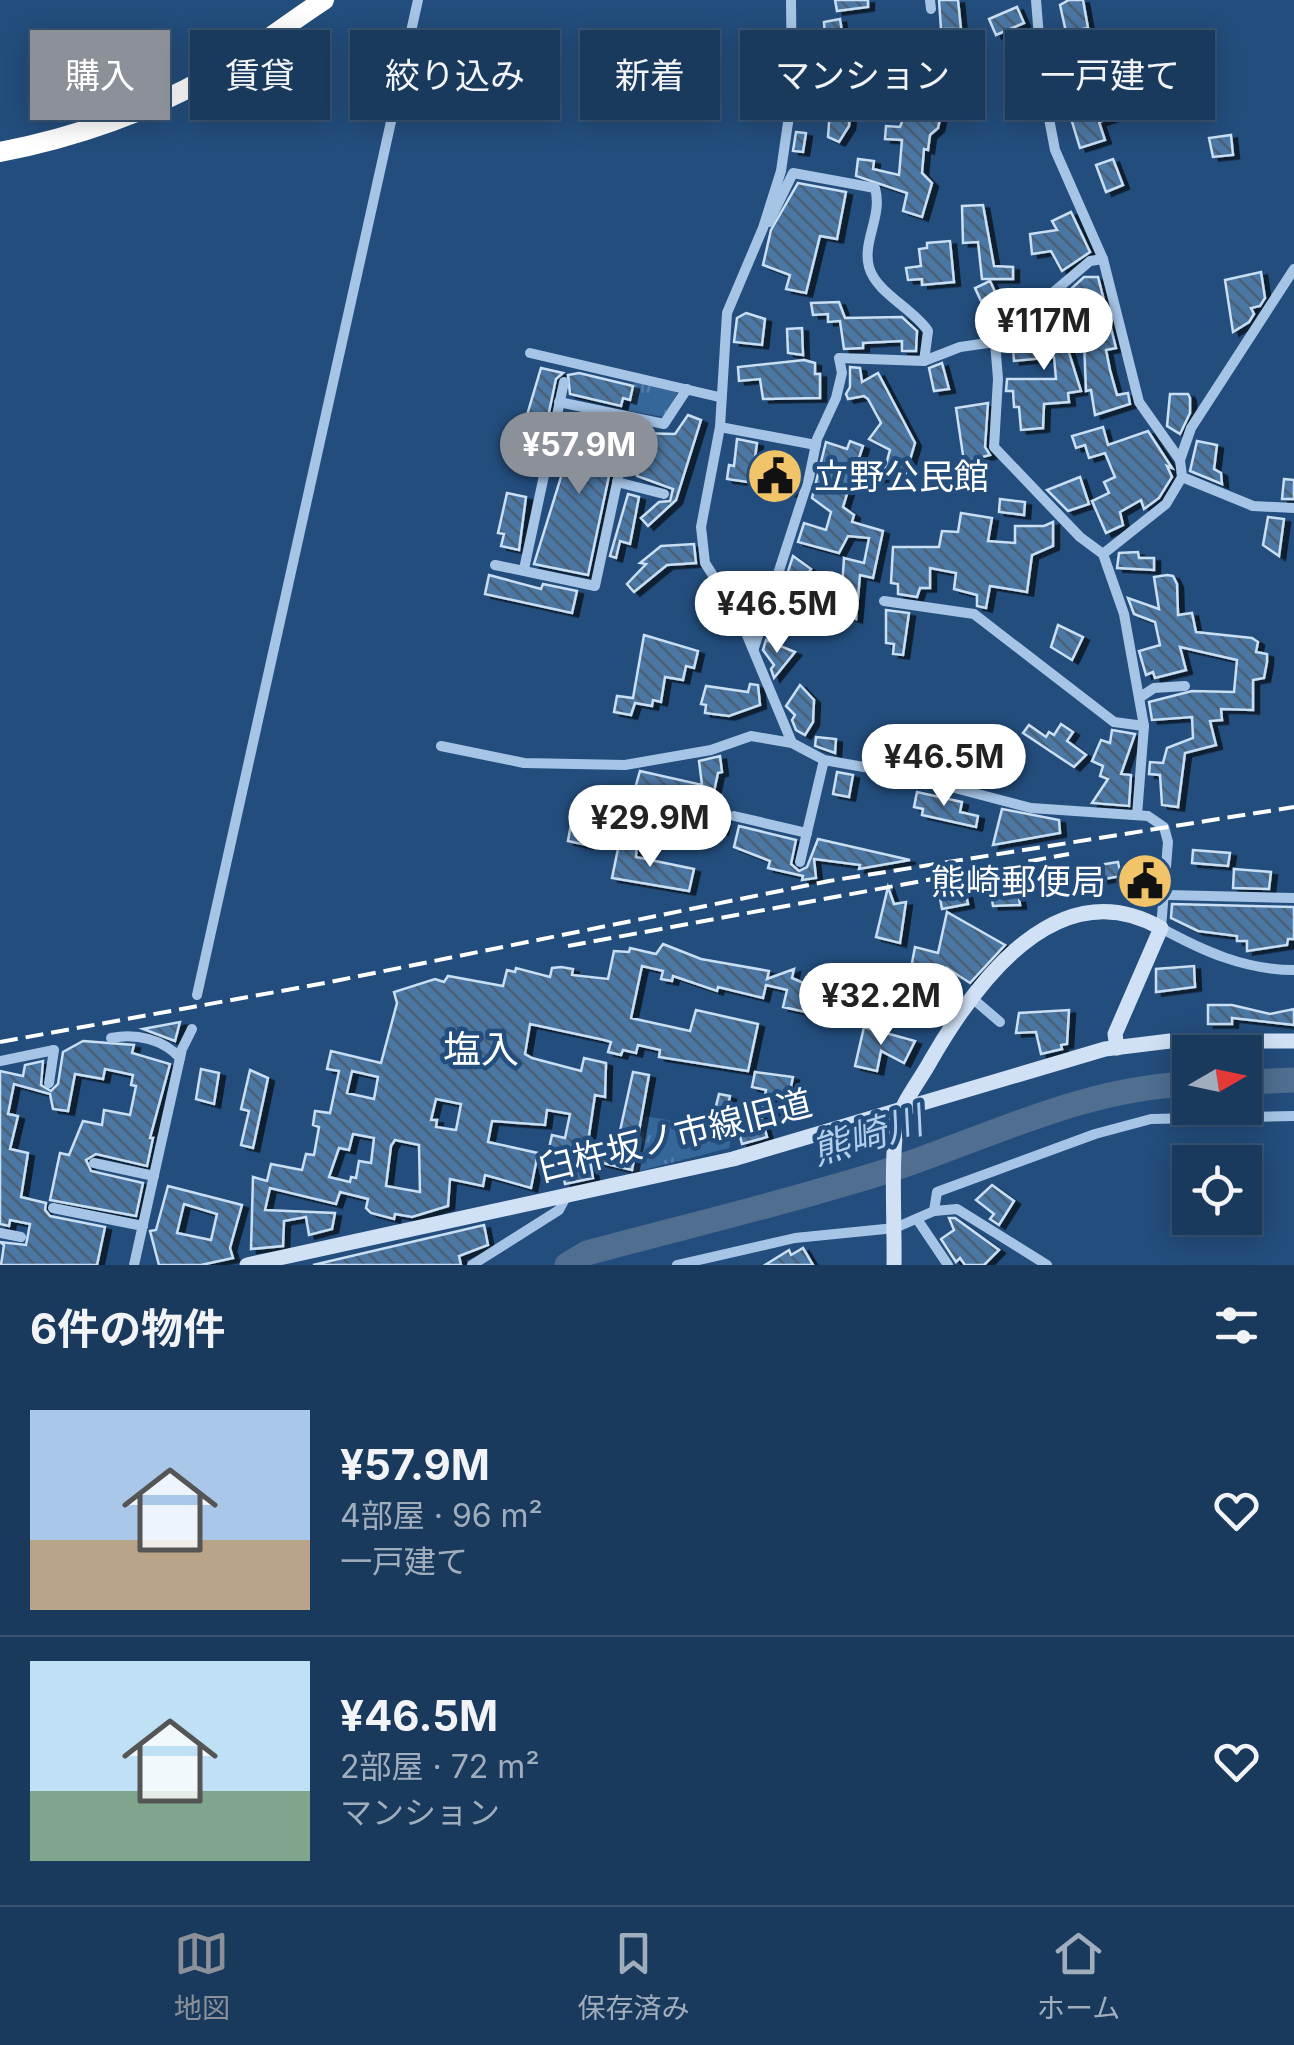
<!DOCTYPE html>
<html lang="ja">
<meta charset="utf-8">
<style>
:root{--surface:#1a3a5d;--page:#234163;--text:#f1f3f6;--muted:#9fadbc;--line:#385472;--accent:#8c9099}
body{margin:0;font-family:Inter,"Noto Sans JP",sans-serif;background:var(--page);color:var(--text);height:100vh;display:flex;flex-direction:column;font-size:38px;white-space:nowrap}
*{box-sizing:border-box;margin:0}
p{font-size:32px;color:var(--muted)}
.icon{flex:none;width:55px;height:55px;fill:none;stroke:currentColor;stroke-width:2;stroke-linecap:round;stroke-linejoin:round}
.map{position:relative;height:1265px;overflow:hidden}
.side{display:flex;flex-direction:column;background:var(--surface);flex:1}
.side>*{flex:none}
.guide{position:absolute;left:30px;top:30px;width:1235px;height:90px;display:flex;gap:20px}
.needle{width:65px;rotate:81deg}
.buttons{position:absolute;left:1172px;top:1035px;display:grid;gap:20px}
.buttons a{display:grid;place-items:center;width:90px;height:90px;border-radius:0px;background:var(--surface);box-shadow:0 5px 25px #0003,0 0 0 2px var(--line);font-size:50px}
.price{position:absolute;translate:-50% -85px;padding:0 22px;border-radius:35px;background:#fff;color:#222;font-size:32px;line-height:65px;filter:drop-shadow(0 2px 5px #0008)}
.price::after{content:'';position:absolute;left:50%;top:60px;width:30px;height:22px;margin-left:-15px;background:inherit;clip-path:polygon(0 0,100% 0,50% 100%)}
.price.current{background:var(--accent);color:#fff}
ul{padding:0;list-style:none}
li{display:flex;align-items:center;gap:30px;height:250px;padding:0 30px}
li+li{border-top:2px solid var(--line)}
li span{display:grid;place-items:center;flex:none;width:280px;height:200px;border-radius:0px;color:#555}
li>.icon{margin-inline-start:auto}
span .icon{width:120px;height:120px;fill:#fffc;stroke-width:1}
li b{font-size:42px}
h2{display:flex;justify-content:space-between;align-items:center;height:120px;padding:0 30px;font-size:42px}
.pill{padding:0 35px;border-radius:0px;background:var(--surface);box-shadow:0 5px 25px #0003,0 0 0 2px var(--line);font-size:35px;line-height:90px}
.pill.current{background:var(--accent);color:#fff}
.tab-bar{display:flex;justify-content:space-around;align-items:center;height:140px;border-top:2px solid var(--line);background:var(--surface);font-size:28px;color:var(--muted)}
.tab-bar a{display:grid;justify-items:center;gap:5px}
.tab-bar .current{color:var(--accent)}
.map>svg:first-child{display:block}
.park{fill:url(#park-tufts)}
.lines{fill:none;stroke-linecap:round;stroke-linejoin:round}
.river{stroke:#4f6e90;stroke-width:25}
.building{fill:url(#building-back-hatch);stroke:#c9dff4;stroke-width:2.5;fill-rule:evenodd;filter:url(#shadow)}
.street{stroke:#a6c5e6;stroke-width:10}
.secondary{stroke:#d0e1f5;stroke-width:15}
.highway{stroke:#fff;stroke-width:20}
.rail{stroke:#fff;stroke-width:4;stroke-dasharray:18 8;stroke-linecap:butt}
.labels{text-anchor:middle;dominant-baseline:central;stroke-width:9;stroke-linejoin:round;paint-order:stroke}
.poi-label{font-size:35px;fill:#fff;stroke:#234d7c;text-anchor:start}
.street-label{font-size:35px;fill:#fff;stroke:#234d7c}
.neighbourhood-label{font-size:38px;fill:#fff;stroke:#234d7c}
.water-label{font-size:38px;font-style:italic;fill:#b1cfed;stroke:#234d7c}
</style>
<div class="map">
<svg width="1294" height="1265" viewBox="0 0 1294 1265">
<defs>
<pattern id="park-tufts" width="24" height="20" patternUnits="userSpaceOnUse" patternTransform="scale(2.5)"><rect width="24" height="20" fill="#36679a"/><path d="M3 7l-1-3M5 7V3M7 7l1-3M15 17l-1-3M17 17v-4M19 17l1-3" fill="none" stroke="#547ea9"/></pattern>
<pattern id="building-back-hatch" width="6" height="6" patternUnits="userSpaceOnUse" patternTransform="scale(2.5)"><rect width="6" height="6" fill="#4b77a5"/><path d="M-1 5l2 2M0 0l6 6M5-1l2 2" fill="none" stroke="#4c5f74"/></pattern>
<filter id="shadow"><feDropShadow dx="6" dy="3.5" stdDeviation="0" flood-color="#0009"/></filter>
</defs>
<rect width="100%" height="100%" fill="#234d7c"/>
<!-- park -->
<g class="park">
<polygon points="635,380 674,390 677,394 665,417 629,411"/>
<polygon points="644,1116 733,1131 729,1148 631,1173"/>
</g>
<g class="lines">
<!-- river -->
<g class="river">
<polyline points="1245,1082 1294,1080"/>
<path d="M567,1265L587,1253C687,1226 790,1202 890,1170C989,1137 1083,1088 1190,1084"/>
</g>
</g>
<!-- building -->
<g class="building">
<polygon points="835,0 868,0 868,7 837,11"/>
<polygon points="939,0 958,0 961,29 941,29"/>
<polygon points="1069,0 1083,0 1088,28 1066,32 1060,5"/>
<polygon points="1017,7 1024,23 996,35 989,19"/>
<polygon points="840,19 847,63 828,68 820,54 826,53 824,22"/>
<polygon points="921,36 935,43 918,92 941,98 938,109 942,110 938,128 930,135 928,150 924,149 922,173 932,183 922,217 903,211 907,193 856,176 858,159 874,161 873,169 899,175 902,140 885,139 886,126 900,127 913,94 893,85"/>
<polygon points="805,89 847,92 846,98 852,98 849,126 839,142 828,137 830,110 803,108"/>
<polygon points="1110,104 1114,117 1099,122 1105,140 1080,148 1070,115"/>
<polygon points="796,132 806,133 803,152 793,151"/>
<polygon points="1231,135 1233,155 1213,157 1209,138"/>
<polygon points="1113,159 1123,185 1106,192 1096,165"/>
<polygon points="798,183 846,192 837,239 820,236 806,293 786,289 790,275 763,265 771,230"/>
<polygon points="983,205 994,266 1013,267 1013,279 982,279 978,242 963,243 962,206"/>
<polygon points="1071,212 1090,252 1062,271 1051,251 1032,254 1030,234 1057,230 1052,221"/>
<polygon points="950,241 954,282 922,285 922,279 908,280 906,268 921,266 919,249 927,248 927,243"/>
<polygon points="1261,272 1265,298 1260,306 1251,308 1254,314 1249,322 1233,332 1225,280"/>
<polygon points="1084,277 1098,277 1116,348 1106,350 1110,370 1117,395 1128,393 1130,404 1095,415 1091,390 1086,391 1084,342 1096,341 1094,311 1073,308 1072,288"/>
<polygon points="990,281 996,294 981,301 975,288"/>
<polygon points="839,302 845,318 902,317 917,331 916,351 902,351 902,341 863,343 863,348 844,349 840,321 828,322 828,314 813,315 811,303"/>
<polygon points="1055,308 1081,391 1068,393 1069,402 1044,404 1043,428 1021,430 1019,407 1014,407 1013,391 1006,391 1007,379 1056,379 1054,357 1014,361 1013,348 1041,346 1026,327"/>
<polygon points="746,313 765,319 762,345 734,342 737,318"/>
<polygon points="802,328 803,355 788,353 787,329"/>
<polygon points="804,360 815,363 815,374 820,374 820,398 763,399 760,379 739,381 738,367"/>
<polygon points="942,363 949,389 934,391 929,368"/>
<polygon points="850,367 860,368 862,382 878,373 915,443 904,480 884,474 881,481 853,475 843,507 854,515 852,522 883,531 873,578 860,575 856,619 841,614 848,588 842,588 844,558 864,563 869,538 848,536 839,553 798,542 804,523 826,530 831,512 812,498 826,442 847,449 850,441 863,446 858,461 885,468 890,450 869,439 881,423 868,399 864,396 848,399 846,394 850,387"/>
<polygon points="541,368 563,373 556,379 546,426 541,425 537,434 531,463 514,459"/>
<polygon points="579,373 633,386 630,400 623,398 621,406 570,394 568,375"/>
<polygon points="1170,394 1188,394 1190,398 1190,413 1180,434 1167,426"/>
<polygon points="988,403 985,447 990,455 964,462 956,408"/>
<polygon points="566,415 620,424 588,575 534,564 574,435 575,430 563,427"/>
<polygon points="688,415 701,420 676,500 648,526 641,518 659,502 670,501 673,489 637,476 642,454 633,452 637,433 675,434"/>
<polygon points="1103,427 1108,445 1148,431 1172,468 1167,466 1172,477 1159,498 1144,509 1141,500 1120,512 1123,525 1106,533 1092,501 1109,493 1104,482 1115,477 1105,453 1089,458 1085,445 1076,448 1072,436"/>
<polygon points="737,439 757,443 754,465 796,471 793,493 754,488 755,483 727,479 729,465 734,466"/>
<polygon points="1197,441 1217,445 1214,469 1221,473 1222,484 1190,471"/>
<polygon points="1080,477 1089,504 1068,511 1047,490"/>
<polygon points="1284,479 1294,480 1294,499 1282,499"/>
<polygon points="507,493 526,497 519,550 501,546 504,534 498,533"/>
<polygon points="628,494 639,497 630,544 620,541 616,558 610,556"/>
<polygon points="1000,499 1025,502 1024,515 999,512"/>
<polygon points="961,513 992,518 988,541 1015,543 1015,526 1044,526 1053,522 1053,546 1032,555 1027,592 990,586 986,608 977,606 977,595 954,589 956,573 930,568 930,588 920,588 917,597 898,594 898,584 891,583 893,547 939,547 942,531 958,532"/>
<polygon points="1268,517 1284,519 1279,556 1263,545"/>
<polygon points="694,544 696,563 667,565 634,592 627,584 646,564 640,563 661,546"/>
<polygon points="1138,552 1139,558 1154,558 1154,570 1117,568 1119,553"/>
<polygon points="793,556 811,569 802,583 819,592 812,607 796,598 784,612 776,608"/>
<polygon points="735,573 745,589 740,601 726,579"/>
<polygon points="489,575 541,589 543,584 577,591 572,613 485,594"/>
<polygon points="1167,575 1173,576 1177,584 1178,615 1192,613 1196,632 1252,638 1258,642 1256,652 1267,654 1267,662 1264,678 1253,680 1253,710 1221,709 1222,720 1210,721 1216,745 1185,753 1178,807 1162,805 1160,775 1149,774 1150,762 1163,763 1167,748 1193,738 1192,717 1152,720 1149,702 1192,691 1234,692 1237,660 1180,647 1186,670 1155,678 1153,672 1146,675 1139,651 1160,645 1155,622 1134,614 1128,598 1159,609 1154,577"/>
<polygon points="886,610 909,613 903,655 893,654 894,644 886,643"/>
<polygon points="1058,625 1083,637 1072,660 1051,647"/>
<polygon points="644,635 698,651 694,668 686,666 683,680 665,677 661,702 653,700 652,706 635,703 631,715 614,712 617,696 633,698"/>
<polygon points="766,640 795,652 774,678 771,669 774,665 763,650"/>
<polygon points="750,684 758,685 760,705 729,716 705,713 706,705 701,704 706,686 748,692"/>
<polygon points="800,685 814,700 813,722 805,735 796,730 792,720 795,715 786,706"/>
<polygon points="1061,724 1073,732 1067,741 1086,755 1074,767 1023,733 1029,725 1046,737 1049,732 1054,735"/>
<polygon points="1112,730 1135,734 1121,774 1131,775 1129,806 1092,803 1108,779 1100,776 1103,766 1092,761 1101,740 1110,743"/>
<polygon points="816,737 836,739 835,753 815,746"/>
<polygon points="720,756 722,772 718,773 710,810 634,792 640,771 702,785 699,761"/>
<polygon points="934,760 973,775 976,784 930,772"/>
<polygon points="837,772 853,775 849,797 833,794"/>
<polygon points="917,792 962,802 960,812 978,816 976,827 922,815 923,809 914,807"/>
<polygon points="1002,809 1059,820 1060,833 993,845"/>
<polygon points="713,812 725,815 722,831 709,828"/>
<polygon points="571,824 591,829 587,845 568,841"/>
<polygon points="739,826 796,840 791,864 799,871 807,867 818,839 910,860 859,869 860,865 814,859 816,878 802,880 803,876 768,868 770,861 734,847"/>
<polygon points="626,841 637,843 636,857 694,869 689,891 612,878 619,844"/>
<polygon points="1193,850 1230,853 1228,866 1192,863"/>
<polygon points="1118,862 1121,876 1060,887 1058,875 1062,871"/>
<polygon points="1234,869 1271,872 1269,889 1233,888"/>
<polygon points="1130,870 1157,872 1155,892 1129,890"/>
<polygon points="1017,883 1020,905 993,906 990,887"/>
<polygon points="888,887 894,904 906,902 900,943 876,937"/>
<polygon points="966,894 968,904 942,909 940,898"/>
<polygon points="1172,904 1294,907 1294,939 1288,939 1287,945 1247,951 1247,941 1237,941 1237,936 1198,931 1171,918"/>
<polygon points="947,912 1005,945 970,983 947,968 945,975 911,968 915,947 938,953"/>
<path d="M663,944L701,959L769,971L767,979L794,969L792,978L801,982L837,989L840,975L865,980L856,1023L783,1007L787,990L766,985L763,998L718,987L717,991L673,976L672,981L661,979L663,971L642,966L631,1018L690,1031L696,1010L758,1024L748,1071L659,1057L660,1050L638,1045L636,1053L623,1050L621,1055L608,1052L611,1042L604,1040L530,1024L525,1054L532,1058L581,1071L584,1058L606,1063L605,1097L595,1095L588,1142L616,1149L633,1072L649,1075L632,1170L590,1160L593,1178L565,1184L558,1150L549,1148L552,1135L565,1138L570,1114L547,1110L545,1125L492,1121L488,1142L538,1153L531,1188L485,1175L483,1186L450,1179L448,1206L412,1217L395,1214L394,1219L371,1213L366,1208L368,1199L340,1192L336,1204L270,1188L265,1210L335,1213L332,1229L309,1235L306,1217L284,1221L283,1246L251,1249L253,1177L267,1181L271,1164L302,1170L306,1154L314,1155L319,1127L313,1125L315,1111L330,1113L339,1071L327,1069L331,1051L381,1063L397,1003L394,992L435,979L444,982L448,976L503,986L507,970L515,972L516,968L550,977L552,968L561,967L573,969L572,975L608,979L614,951L629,952L630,948L656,954ZM352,1071L378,1077L374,1099L347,1093ZM436,1099L461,1104L456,1130L436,1127L437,1120H431ZM353,1134L374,1138L371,1163L359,1161L356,1178L351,1177L350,1182L329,1177L339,1148L349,1150ZM395,1140L419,1145L420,1192L386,1186L391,1146Z"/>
<polygon points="1194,966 1195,987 1156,992 1156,969"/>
<polygon points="926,998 950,1009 944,1018 923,1013"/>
<polygon points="1208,1005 1232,1005 1270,1014 1294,1009 1294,1025 1232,1018 1232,1024 1208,1024"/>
<polygon points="1069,1010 1067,1044 1061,1045 1062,1049 1041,1054 1036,1032 1016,1033 1019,1013"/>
<polygon points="180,1022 175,1041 143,1029"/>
<polygon points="864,1027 915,1041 904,1063 881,1051 877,1071 855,1066"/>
<polygon points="83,1041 134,1045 132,1053 170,1064 150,1138 153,1138 147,1166 96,1154 86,1160 91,1171 143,1183 136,1216 50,1200 60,1153 69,1155 83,1121 102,1125 104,1110 130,1115 136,1086 131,1085 133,1075 105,1069 103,1079 75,1074 68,1111 53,1109 50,1094 14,1084 8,1114 18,1116 10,1149 28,1153 21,1197 46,1203 45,1210 50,1216 105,1227 97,1265 1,1265 4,1245 0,1242 26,1245 30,1224 10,1220 9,1226 0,1224 0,1071 23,1076 25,1065 43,1061 41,1085 51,1091 58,1084 63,1052"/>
<polygon points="201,1069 219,1073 214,1104 196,1099"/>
<polygon points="250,1070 268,1078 253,1148 241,1145 249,1111 241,1109"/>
<polygon points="755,1072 793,1077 788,1101 770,1097 775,1112 761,1116 767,1137 742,1144 735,1118 761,1115 766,1090 752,1087"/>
<polygon points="719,1094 730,1096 726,1116 714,1114"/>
<polygon points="992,1185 1014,1201 999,1225 990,1219 994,1214 976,1200"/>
<path d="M168,1186L242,1205L230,1248L233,1258L201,1265H159L150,1231L156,1230ZM184,1204L217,1214L211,1240L177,1233Z"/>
<polygon points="949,1218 955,1218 999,1250 984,1265 965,1265 960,1258 956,1262 941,1239 954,1230"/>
<polygon points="484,1225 488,1245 459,1256 461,1265 313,1265"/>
<polygon points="803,1248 813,1265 765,1265 789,1250 791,1255"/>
</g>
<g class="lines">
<!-- street -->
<g class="street">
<polyline points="791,0 792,95 781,171 763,228 727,313 720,427 701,527 705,563 739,616 792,743"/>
<polyline points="930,0 931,9"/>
<polyline points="1036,0 1043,87 1055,150 1103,259 1139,402 1180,460 1182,477 1166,504 1103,554"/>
<path d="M769,222L793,173L875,188C883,216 862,241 869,267C876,293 914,309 928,331L924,361"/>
<polyline points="995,342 998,379 994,447 1080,537 1103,554 1124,614 1144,726 1137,815"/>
<polyline points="530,353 719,397"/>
<polyline points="559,402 664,424 687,389"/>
<polyline points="720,427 816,445"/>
<polyline points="1180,460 1191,428 1294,269"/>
<polyline points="1182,477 1253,506 1294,508"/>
<polyline points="617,482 664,494"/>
<polyline points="495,565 595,586 631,417"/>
<polyline points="524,569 564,382"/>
<polyline points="884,601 974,614 1114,722 1144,726"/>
<polyline points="754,648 809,478 817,439 836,398 842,373 839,358 924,361 960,347 995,342 1090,261 1103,259"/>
<polyline points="1139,698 1154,688 1185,686"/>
<path d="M441,746L524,763L625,765L711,750L751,736L792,743L824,760L898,773L1031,808L1148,816L1164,827L1168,842L1161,928C1203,951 1245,970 1294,970"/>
<polyline points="734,816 807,833"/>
<polyline points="800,862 824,760"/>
<polyline points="1167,895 1294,898"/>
<polyline points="197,995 418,0"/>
<polyline points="972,998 1000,1022"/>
<path d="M111,1038C136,1033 163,1039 180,1058"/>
<polyline points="0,1061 54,1050 49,1083"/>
<polyline points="94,1163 154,1176"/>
<polyline points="53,1208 143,1226"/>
<polyline points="934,1211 937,1192 1095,1134 1151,1119 1294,1116"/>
<polyline points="917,1219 948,1265"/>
<polyline points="0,1233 21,1237"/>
<polyline points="134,1265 182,1049 192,1029"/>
<polyline points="472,1265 559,1210 567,1195"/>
<polyline points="677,1265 795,1238 895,1228 934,1211 957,1209 1047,1265"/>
</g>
<!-- secondary -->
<g class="secondary">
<polyline points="247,1265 733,1159 1105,1049 1170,1041 1294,1041"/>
<path d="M894,1265C895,1231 890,1148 898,1120C904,1099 921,1079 931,1060C976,982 1058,869 1161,928L1115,1034L1117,1048"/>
</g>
<!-- highway -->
<path class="highway" d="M0,152C72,138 145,113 209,77C249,54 286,25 324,0"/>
<!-- rail -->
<g class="rail">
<polyline points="568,946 1069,854"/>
<polyline points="0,1042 325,983 829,881 1294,807"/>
</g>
</g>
<!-- icons -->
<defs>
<g id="civic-disc" transform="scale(2.875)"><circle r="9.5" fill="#f1c469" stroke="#234d7c"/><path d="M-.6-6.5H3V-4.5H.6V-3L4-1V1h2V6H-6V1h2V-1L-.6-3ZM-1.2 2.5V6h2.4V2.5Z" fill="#111"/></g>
</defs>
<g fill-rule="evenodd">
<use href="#civic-disc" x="775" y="476"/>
<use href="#civic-disc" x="1145" y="881"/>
</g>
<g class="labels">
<!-- poi labels -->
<g class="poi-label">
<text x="814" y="476">立野公民館</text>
<text x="1106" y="881" text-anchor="end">熊崎郵便局</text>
</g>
<!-- street labels -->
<g class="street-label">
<text transform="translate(675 1135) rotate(-14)">臼杵坂ノ市線旧道</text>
</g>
<!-- neighbourhood labels -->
<g class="neighbourhood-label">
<text x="481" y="1049">塩入</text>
</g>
<!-- water labels -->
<g class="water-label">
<text transform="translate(867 1135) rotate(-17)">熊崎川</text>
</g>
</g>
</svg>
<div class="buttons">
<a><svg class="needle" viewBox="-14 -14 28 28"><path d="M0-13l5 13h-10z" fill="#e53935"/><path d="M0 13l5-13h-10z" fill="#9fadbc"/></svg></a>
<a><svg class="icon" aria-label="locate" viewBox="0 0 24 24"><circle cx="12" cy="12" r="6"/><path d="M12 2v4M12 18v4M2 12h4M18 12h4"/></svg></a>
</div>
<b class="price" style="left:1044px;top:373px">¥117M</b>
<b class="price current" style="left:579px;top:497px">¥57.9M</b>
<b class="price" style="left:777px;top:656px">¥46.5M</b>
<b class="price" style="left:944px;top:809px">¥46.5M</b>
<b class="price" style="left:650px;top:870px">¥29.9M</b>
<b class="price" style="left:881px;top:1048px">¥32.2M</b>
<div class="guide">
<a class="pill current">購入</a>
<a class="pill">賃貸</a>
<a class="pill">絞り込み</a>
<a class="pill">新着</a>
<a class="pill">マンション</a>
<a class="pill">一戸建て</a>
</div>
</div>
<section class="side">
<h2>6件の物件<svg class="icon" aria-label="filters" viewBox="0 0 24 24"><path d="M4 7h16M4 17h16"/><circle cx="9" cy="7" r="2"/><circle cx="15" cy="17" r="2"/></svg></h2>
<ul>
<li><span style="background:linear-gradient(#a9c7e8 65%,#b9a48a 0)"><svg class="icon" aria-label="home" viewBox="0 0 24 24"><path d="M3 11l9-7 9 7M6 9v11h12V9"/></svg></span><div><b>¥57.9M</b><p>4部屋 · 96 m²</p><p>一戸建て</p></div><svg class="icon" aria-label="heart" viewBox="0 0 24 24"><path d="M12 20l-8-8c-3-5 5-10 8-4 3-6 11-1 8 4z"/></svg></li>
<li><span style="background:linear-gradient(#bfe0f5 65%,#7fa58c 0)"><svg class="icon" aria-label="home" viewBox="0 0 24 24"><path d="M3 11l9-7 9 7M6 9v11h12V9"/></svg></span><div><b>¥46.5M</b><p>2部屋 · 72 m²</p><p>マンション</p></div><svg class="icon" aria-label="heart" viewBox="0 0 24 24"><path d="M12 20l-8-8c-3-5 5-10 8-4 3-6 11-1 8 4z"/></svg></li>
</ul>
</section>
<nav class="tab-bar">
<a class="current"><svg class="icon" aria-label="map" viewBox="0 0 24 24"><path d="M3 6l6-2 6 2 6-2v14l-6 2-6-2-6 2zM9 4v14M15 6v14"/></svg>地図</a>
<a><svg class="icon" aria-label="saved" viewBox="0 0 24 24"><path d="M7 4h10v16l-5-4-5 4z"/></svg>保存済み</a>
<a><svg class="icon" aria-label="home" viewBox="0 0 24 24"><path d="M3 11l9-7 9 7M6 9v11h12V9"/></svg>ホーム</a>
</nav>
